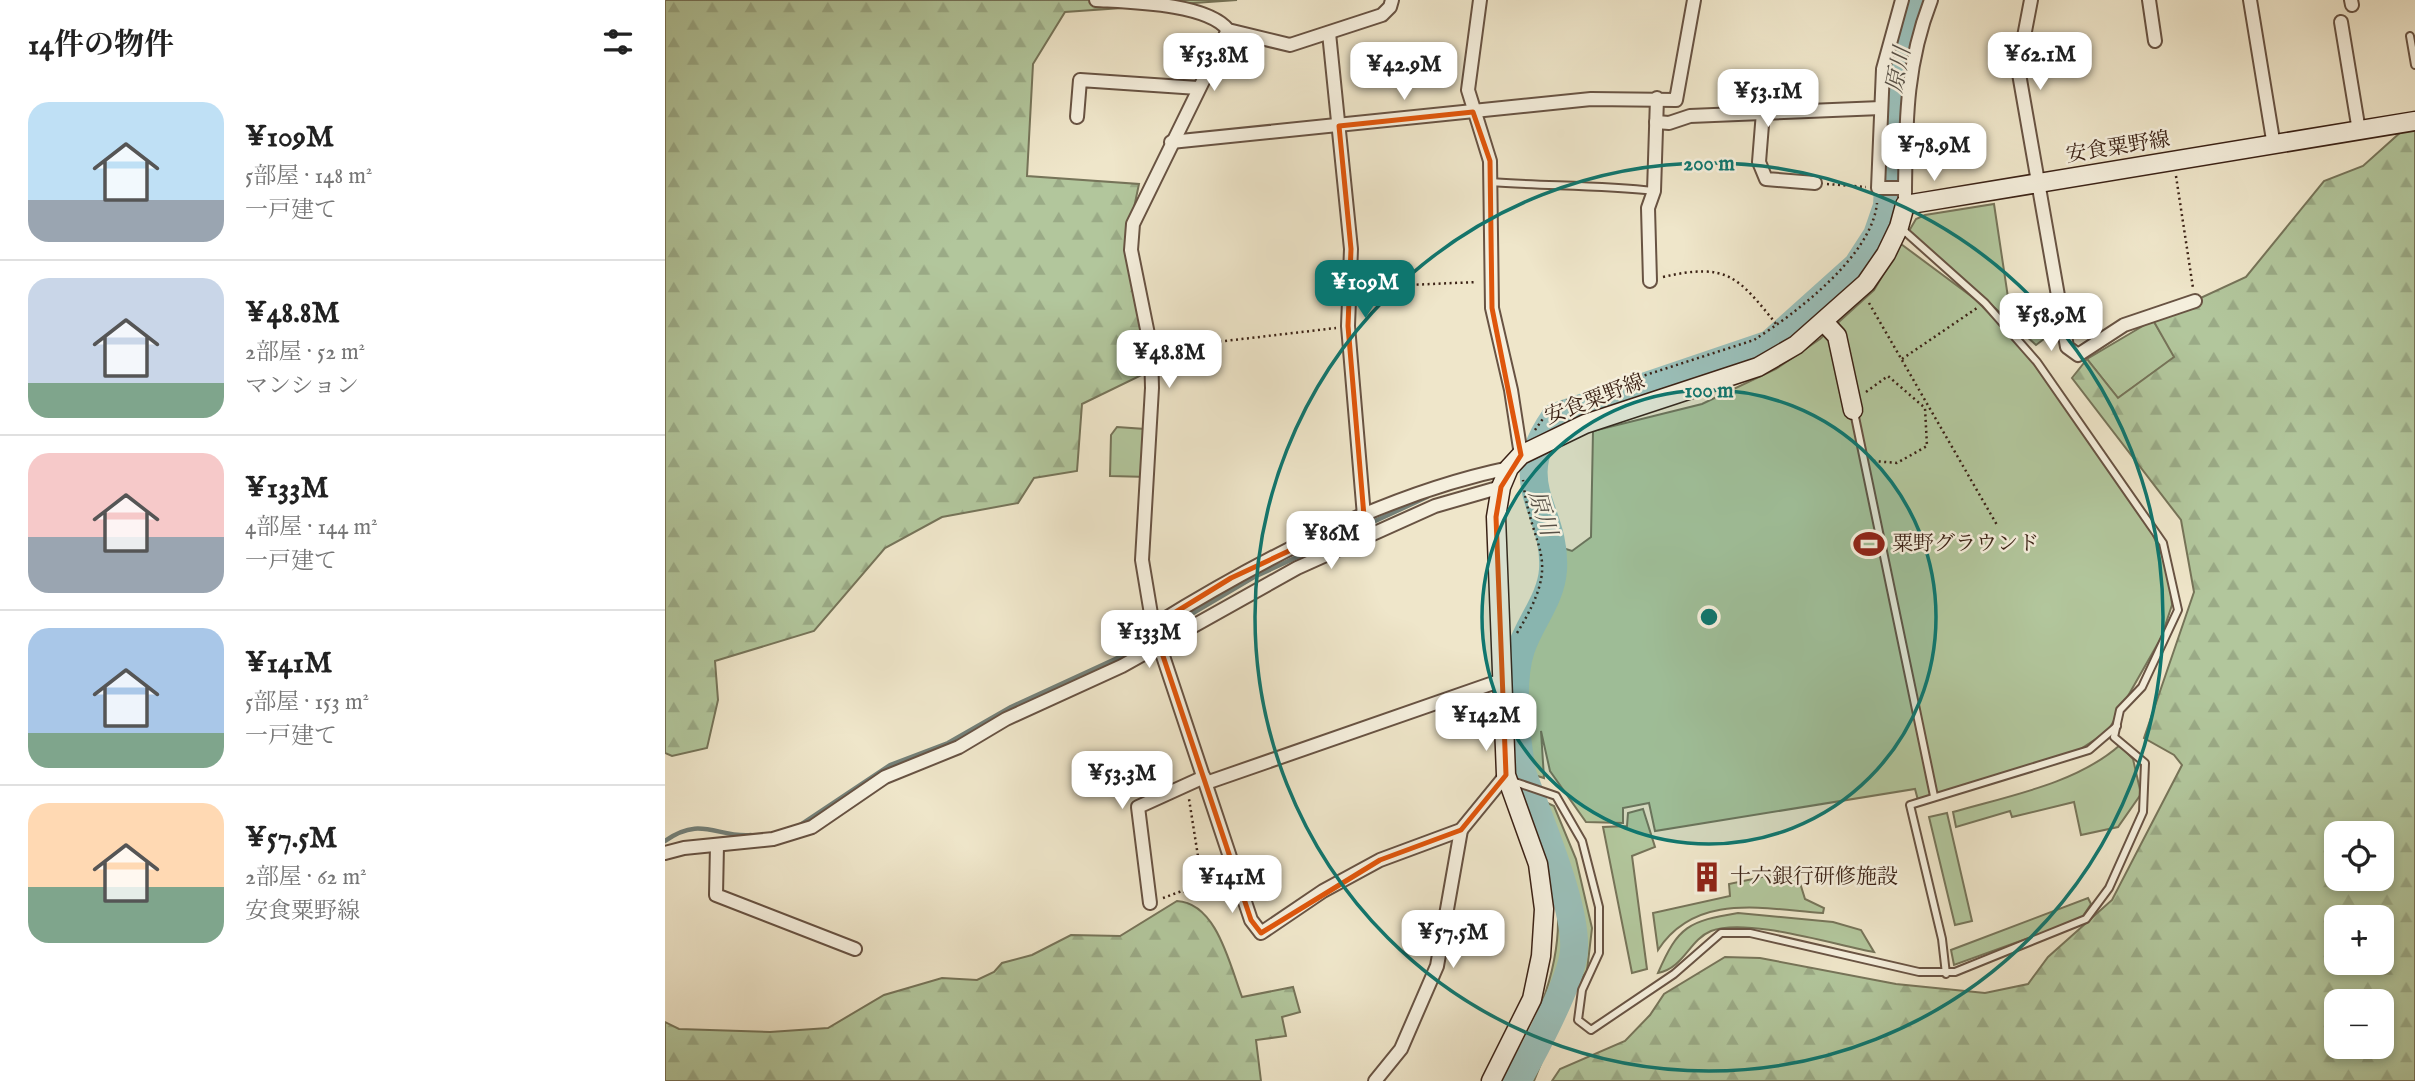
<!DOCTYPE html>
<html lang="ja">
<meta charset="utf-8">
<style>
:root{--surface:#fff;--page:#f2f2f2;--text:#222;--muted:#767676;--line:#e0e0e0;--accent:#0f766e}
body{margin:0;font-family:"IM FELL English","Noto Serif JP",serif;background:var(--page);color:var(--text);height:100vh;display:flex;flex-direction:column;font-size:26px;white-space:nowrap}
*{box-sizing:border-box;margin:0}
p{font-size:23px;color:var(--muted)}
.icon{flex:none;width:38px;height:38px;fill:none;stroke:currentColor;stroke-width:2;stroke-linecap:round;stroke-linejoin:round}
.map{position:relative;flex:1;overflow:hidden}
.side{display:flex;flex-direction:column;background:var(--surface);width:665px}
.side>*{flex:none}
.buttons{position:absolute;left:1659px;top:821px;display:grid;gap:14px}
.buttons a{display:grid;place-items:center;width:70px;height:70px;border-radius:14px;background:var(--surface);box-shadow:0 4px 10px #0003;font-size:35px}
.price{position:absolute;translate:-50% -60px;padding:0 16px;border-radius:14px;background:#fff;color:#222;font-size:23px;line-height:46px;filter:drop-shadow(0 2px 4px #0008)}
.price::after{content:'';position:absolute;left:50%;top:42px;width:21px;height:16px;margin-left:-10px;background:inherit;clip-path:polygon(0 0,100% 0,50% 100%)}
.price.on{background:var(--accent);color:#fff}
ul{padding:0;list-style:none}
li{display:flex;align-items:center;gap:21px;height:175px;padding:0 28px}
li+li{border-top:2px solid var(--line)}
li span{display:grid;place-items:center;flex:none;width:196px;height:140px;border-radius:21px;color:#555}
li>.icon{margin-inline-start:auto}
span .icon{width:84px;height:84px;fill:#fffc;stroke-width:1}
li b{font-size:30px}
h2{display:flex;justify-content:space-between;align-items:center;height:84px;padding:0 28px;font-size:30px}
main{display:flex;flex:1;min-height:0}
.map>svg:first-child{display:block}
.grass{fill:#b2c69c;stroke:#767459;stroke-width:2}
.forest{fill:url(#forest-firs);stroke:#767459;stroke-width:2;fill-rule:evenodd}
.lines{fill:none;stroke-linecap:round;stroke-linejoin:round}
.stream{stroke:#748078;stroke-width:4.5}
.river{stroke:#9abfb9;stroke-width:28}
.lane-casing{stroke:#685343;stroke-width:10}
.street-casing{stroke:#685343;stroke-width:16}
.secondary-casing{stroke:#3b2216;stroke-width:21}
.path{stroke:#3b2216;stroke-width:2.5;stroke-dasharray:2 3.5;stroke-linecap:butt}
.lane{stroke:#f5efdd;stroke-width:6}
.street{stroke:#f5efdd;stroke-width:12}
.secondary{stroke:#f5efdd;stroke-width:18}
.marked{fill:none;stroke:#df560c;stroke-width:5;stroke-linejoin:round}
.ring{fill:none;stroke:#0f766e;stroke-width:3.5}
.labels{text-anchor:middle;dominant-baseline:central;stroke-width:5;stroke-linejoin:round;paint-order:stroke}
.street-label{font-size:21px;fill:#3b2216;stroke:#f5efdd}
.poi-label{font-size:21px;fill:#3b2216;stroke:#f5efdd;text-anchor:start}
.water-label{font-size:23px;font-style:italic;fill:#585147;stroke:#f5efdd}
.centre{fill:#0f766e;stroke:#f5efdd;stroke-width:3.5}
.ring-label{font-size:21px;text-anchor:middle;font-weight:bold;fill:#0f766e;stroke:#f5efdd;stroke-width:5;stroke-linejoin:round;paint-order:stroke}
</style>
<main>
<section class="side">
<h2>14件の物件<svg class="icon" aria-label="filters" viewBox="0 0 24 24"><path d="M4 7h16M4 17h16"/><circle cx="9" cy="7" r="2"/><circle cx="15" cy="17" r="2"/></svg></h2>
<ul>
<li><span style="background:linear-gradient(#bfe0f5 70%,#9aa5b1 0)"><svg class="icon" aria-label="home" viewBox="0 0 24 24"><path d="M3 11l9-7 9 7M6 9v11h12V9"/></svg></span><div><b>¥109M</b><p>5部屋 · 148 m²</p><p>一戸建て</p></div></li>
<li><span style="background:linear-gradient(#c9d6e8 75%,#7fa58c 0)"><svg class="icon" aria-label="home" viewBox="0 0 24 24"><path d="M3 11l9-7 9 7M6 9v11h12V9"/></svg></span><div><b>¥48.8M</b><p>2部屋 · 52 m²</p><p>マンション</p></div></li>
<li><span style="background:linear-gradient(#f6c9c9 60%,#9aa5b1 0)"><svg class="icon" aria-label="home" viewBox="0 0 24 24"><path d="M3 11l9-7 9 7M6 9v11h12V9"/></svg></span><div><b>¥133M</b><p>4部屋 · 144 m²</p><p>一戸建て</p></div></li>
<li><span style="background:linear-gradient(#a9c7e8 75%,#7fa58c 0)"><svg class="icon" aria-label="home" viewBox="0 0 24 24"><path d="M3 11l9-7 9 7M6 9v11h12V9"/></svg></span><div><b>¥141M</b><p>5部屋 · 153 m²</p><p>一戸建て</p></div></li>
<li><span style="background:linear-gradient(#ffd9b3 60%,#7fa58c 0)"><svg class="icon" aria-label="home" viewBox="0 0 24 24"><path d="M3 11l9-7 9 7M6 9v11h12V9"/></svg></span><div><b>¥57.5M</b><p>2部屋 · 62 m²</p><p>安食粟野線</p></div></li>
</ul>
</section>
<div class="map">
<svg width="1750" height="1081" viewBox="0 0 1750 1081">
<defs>
<pattern id="forest-firs" width="22" height="20" patternUnits="userSpaceOnUse" patternTransform="scale(1.75)"><rect width="22" height="20" fill="#b2c69c"/><path d="M5 1l3.5 6h-7zM16 11l3.5 6h-7z" fill="#9aaa86"/></pattern>
</defs>
<rect width="100%" height="100%" fill="#efe6ca"/>
<filter id="stains"><feTurbulence type="fractalNoise" baseFrequency=".00286" numOctaves="4"/><feColorMatrix values="0 0 0 0 .2 0 0 0 0 .09 0 0 0 0 .02 0 0 0 .5 -.17"/></filter>
<radialGradient id="worn" r=".72"><stop offset=".6" stop-color="#630" stop-opacity="0"/><stop offset="1" stop-color="#630" stop-opacity=".3"/></radialGradient>
<!-- grass -->
<g class="grass">
<polygon points="1329,204 1344,304 1379,339 1371,345 1244,231 1251,219 1260,215"/>
<polygon points="1236,244 1310,299 1357,347 1484,526 1504,571 1507,605 1496,638 1443,731 1405,756 1254,804 1250,789 990,831 984,803 958,808 958,823 921,822 885,771 876,731 879,778 853,770 846,674 856,637 890,570 886,551 898,548 907,551 926,537 928,431 1037,404 1111,369 1155,339 1209,290"/>
<polygon points="1488,320 1510,357 1453,398 1422,359"/>
<polygon points="452,427 480,429 484,477 445,476 446,435"/>
<path d="M1455,745L1468,759L1476,794L1453,827L1416,835L1409,802L1347,817L1345,811L1291,827L1288,812C1343,796 1411,784 1455,745Z"/>
<path d="M861,793L889,806L911,859L927,928L922,971L902,999L869,1081H840C867,1032 894,976 893,918C893,880 872,830 861,793Z"/>
<polygon points="978,809 990,847 967,856 982,969 967,973 938,827 962,826 963,813"/>
<polygon points="1282,813 1307,921 1290,925 1264,817"/>
<path d="M1131,870L1140,899L1159,908L1158,913C1099,909 1031,892 993,950L988,913L1065,896L1064,884Z"/>
<polygon points="1423,898 1426,904 1416,919 1289,965 1286,950"/>
<path d="M1073,913L1168,922L1196,930L1209,952C1170,945 1081,917 1046,931C1024,940 1019,968 993,973C1013,926 1024,921 1073,913Z"/>
</g>
<!-- forest -->
<g class="forest">
<polygon points="0,0 572,0 400,12 368,64 362,176 474,184 463,236 485,371 417,404 412,471 369,478 353,503 277,517 220,548 149,631 50,661 53,700 42,748 7,756 0,753"/>
<path d="M1750,129V1081H887L895,1069L960,1041L985,1015L999,994L1060,957L1095,958L1231,984L1320,993L1363,984L1383,957L1447,900L1517,765L1509,755L1479,738L1529,592L1516,520L1407,378L1422,359L1453,398L1509,357L1488,320L1581,277L1659,181L1698,166L1737,131ZM1671,833H1717V878H1671ZM1671,917H1717V962H1671ZM1671,1001H1717V1046H1671Z"/>
<path d="M512,901C552,903 565,966 577,997L628,987L635,1012L617,1017L621,1036L591,1040L596,1081H0V1022L14,1029L105,1032L163,1028L219,995L277,978L312,980L329,972L337,963L367,955L406,935L455,936Z"/>
</g>
<g class="lines">
<!-- stream -->
<g class="stream">
<polyline points="501,629 589,577 762,497"/>
<polyline points="135,825 225,765 283,743 346,707 483,644"/>
<path d="M0,841C36,815 52,838 86,835"/>
</g>
<!-- river -->
<path class="river" d="M852,1081C869,1051 901,991 908,958C917,916 872,815 857,772C851,738 845,681 856,649C865,622 886,599 888,570C892,508 841,486 890,417L1105,344L1192,266L1212,235L1222,206L1228,87L1250,0"/>
<!-- lane casing -->
<g class="lane-casing">
<g id="lane">
<polyline points="1745,36 1750,65"/>
<path d="M825,182C880,186 935,185 989,191"/>
<polyline points="1189,412 1269,796"/>
<polyline points="847,781 891,796 917,841 934,907 934,953 917,990 913,1020 926,1030 1009,974 1056,933 1085,933 1254,972 1290,972 1421,919 1444,888 1478,812 1480,763 1449,737 1455,710 1477,687 1513,610 1498,543 1372,362 1320,303 1236,228"/>
<polyline points="1281,974 1277,939 1245,805 1424,750 1452,726"/>
</g>
</g>
<!-- street casing -->
<g class="street-casing">
<g id="street">
<path d="M431,0C463,2 542,3 563,30L625,45L717,15L725,7L727,0"/>
<polyline points="815,0 803,90 825,161 827,308 846,390 856,455"/>
<polyline points="1237,0 1218,69 1213,188 1240,188 1240,205"/>
<polyline points="1366,0 1353,68 1402,347 1413,355 1459,325 1530,301"/>
<polyline points="1484,0 1490,41"/>
<polyline points="1585,0 1609,146"/>
<polyline points="1686,0 1687,5"/>
<polyline points="1676,22 1694,131"/>
<polyline points="563,30 468,224 466,250 486,349 487,388 477,560 488,626 586,920 596,933 658,891 715,860 796,830 841,775"/>
<polyline points="664,33 686,249 683,326 699,516"/>
<polyline points="1098,112 1094,162 1101,179 1150,183"/>
<polyline points="412,117 415,80 533,88"/>
<polyline points="991,122 1004,123 1025,116 1216,108"/>
<polyline points="506,142 926,99 1011,100 1029,0"/>
<path d="M1240,188C1241,121 1241,64 1266,0"/>
<polyline points="985,281 983,208 989,191 992,98"/>
<path d="M488,626C595,560 719,494 844,468"/>
<polyline points="541,783 837,680"/>
<polyline points="52,845 51,895 190,949"/>
<polyline points="0,853 19,848 108,839 147,827 220,777 294,747 341,719 457,666 632,568 770,506 836,487"/>
<polyline points="485,903 473,807 539,777"/>
<polyline points="710,1081 736,1049 772,966 796,830"/>
</g>
</g>
<!-- secondary casing -->
<g class="secondary-casing">
<g id="secondary">
<polyline points="1159,322 1172,336 1188,410"/>
<polyline points="826,1081 867,999 876,956 879,909 873,864 841,775 831,517 836,487 844,468 856,455 920,424 1093,367 1131,345 1201,283 1221,254 1234,227 1240,205 1750,121"/>
</g>
</g>
<!-- path -->
<g class="path">
<polyline points="1511,176 1528,288"/>
<polyline points="1162,184 1201,187"/>
<path d="M998,277C1063,262 1073,277 1112,325"/>
<polyline points="697,279 743,285 812,282"/>
<polyline points="1204,303 1332,525"/>
<polyline points="500,348 671,328"/>
<polyline points="1237,359 1312,308"/>
<polyline points="1201,392 1223,376 1260,408 1262,446 1232,463 1209,461"/>
<path d="M870,430L884,410L897,402L1089,340C1131,313 1207,256 1212,203"/>
<path d="M852,633C900,555 866,554 858,480"/>
<polyline points="498,898 517,891 528,895 538,888 524,799"/>
</g>
<!-- lane -->
<use href="#lane" class="lane"/>
<!-- street -->
<use href="#street" class="street"/>
<!-- secondary -->
<use href="#secondary" class="secondary"/>
</g>
<!-- marked area -->
<path class="marked" d="M808,112L825,161L827,308L856,455L836,487L831,517L841,775L796,830L715,860L596,933L586,920L488,626L566,578L699,516L683,326L686,249L674,126Z"/>
<!-- distance rings -->
<circle cx="1044" cy="617" r="227" fill="#0f766e" fill-opacity=".12"/>
<g class="ring">
<circle cx="1044" cy="617" r="227"/>
<circle cx="1044" cy="617" r="454"/>
</g>
<!-- icons -->
<defs>
<g id="stadium-bare" transform="scale(2.415)"><path d="M0-5a6.5 5 0 1 0 0 10a6.5 5 0 1 0 0-10ZM-3.5-1.8h7v3.6h-7Z" fill="#8f2418" stroke="#f5efdd" stroke-width="2.5" paint-order="stroke"/></g>
<g id="building-bare" transform="scale(2.415)"><path d="M-4-6H4V6H1V3H-1V6H-4ZM-2.5-4.3h1.7v1.8h-1.7ZM.8-4.3h1.7v1.8H.8ZM-2.5-1h1.7V.8h-1.7ZM.8-1h1.7V.8H.8Z" fill="#8f2418" stroke="#f5efdd" stroke-width="2.5" paint-order="stroke"/></g>
</defs>
<g fill-rule="evenodd">
<use href="#stadium-bare" x="1204" y="544"/>
<use href="#building-bare" x="1042" y="877"/>
</g>
<g class="labels">
<!-- street labels -->
<g class="street-label">
<text transform="translate(1453 148) rotate(-9)">安食粟野線</text>
<text transform="translate(930 400) rotate(-21)">安食粟野線</text>
</g>
<!-- poi labels -->
<g class="poi-label">
<text x="1227" y="544">粟野グラウンド</text>
<text x="1065" y="877">十六銀行研修施設</text>
</g>
<!-- water labels -->
<g class="water-label">
<text transform="translate(1234 70) rotate(-79)">原川</text>
<text transform="translate(877 513) rotate(73)">原川</text>
</g>
</g>
<circle cx="1044" cy="617" r="10" class="centre"/>
<g class="ring-label">
<text x="1044" y="170">200 m</text>
<text x="1044" y="397">100 m</text>
</g>
<rect width="100%" height="100%" filter="url(#stains)"/>
<rect width="100%" height="100%" fill="url(#worn)"/>
</svg>
<div class="buttons">
<a><svg class="icon" aria-label="locate" viewBox="0 0 24 24"><circle cx="12" cy="12" r="6"/><path d="M12 2v4M12 18v4M2 12h4M18 12h4"/></svg></a>
<a>+</a>
<a>−</a>
</div>
<b class="price" style="left:1375px;top:92px">¥62.1M</b>
<b class="price" style="left:549px;top:93px">¥53.8M</b>
<b class="price" style="left:739px;top:102px">¥42.9M</b>
<b class="price" style="left:1103px;top:129px">¥53.1M</b>
<b class="price" style="left:1269px;top:183px">¥78.9M</b>
<b class="price on" style="left:700px;top:320px">¥109M</b>
<b class="price" style="left:1386px;top:353px">¥58.9M</b>
<b class="price" style="left:504px;top:390px">¥48.8M</b>
<b class="price" style="left:666px;top:571px">¥86M</b>
<b class="price" style="left:484px;top:670px">¥133M</b>
<b class="price" style="left:821px;top:753px">¥142M</b>
<b class="price" style="left:457px;top:811px">¥53.3M</b>
<b class="price" style="left:567px;top:915px">¥141M</b>
<b class="price" style="left:788px;top:970px">¥57.5M</b>
</div>
</main>
